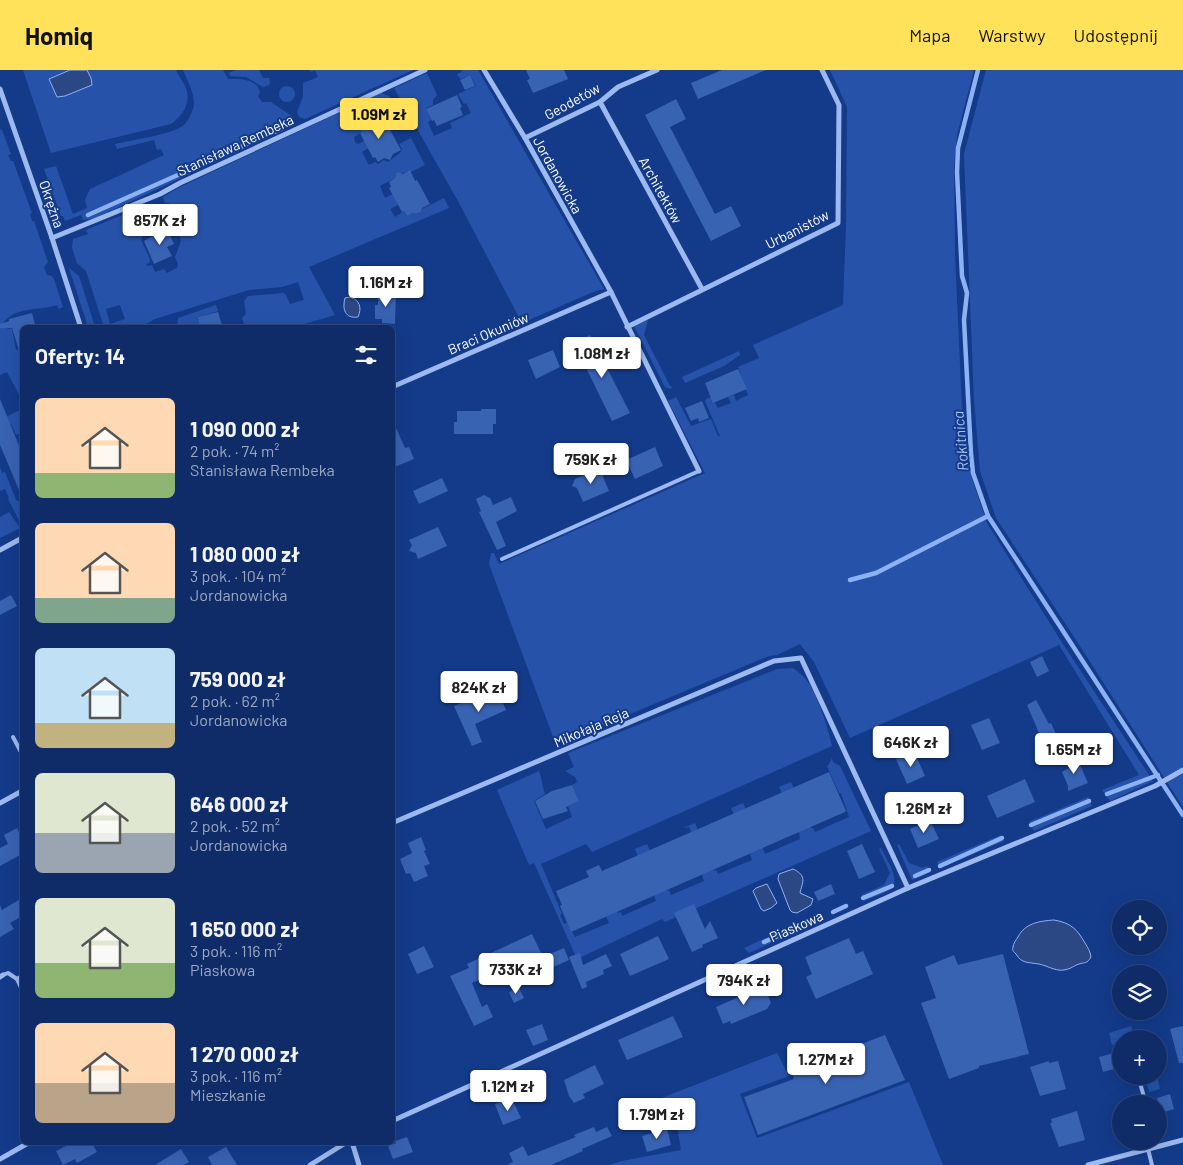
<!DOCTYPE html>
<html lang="pl">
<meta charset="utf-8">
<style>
:root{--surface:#0f2c68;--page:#18346e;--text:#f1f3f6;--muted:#9ba7c0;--line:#2f487c;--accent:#ffe15a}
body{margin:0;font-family:Barlow,sans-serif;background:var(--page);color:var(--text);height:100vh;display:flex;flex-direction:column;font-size:19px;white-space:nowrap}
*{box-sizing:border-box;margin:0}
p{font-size:16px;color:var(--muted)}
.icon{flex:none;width:28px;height:28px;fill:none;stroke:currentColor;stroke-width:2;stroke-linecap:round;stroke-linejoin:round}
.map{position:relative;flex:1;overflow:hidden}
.sheet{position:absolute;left:20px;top:255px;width:375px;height:820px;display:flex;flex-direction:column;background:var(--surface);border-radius:8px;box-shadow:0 5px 20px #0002,0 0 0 1px var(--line)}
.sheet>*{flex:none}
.buttons{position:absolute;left:1112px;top:830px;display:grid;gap:10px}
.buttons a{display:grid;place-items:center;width:55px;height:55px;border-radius:50%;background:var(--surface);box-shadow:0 5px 20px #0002,0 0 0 1px var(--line);font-size:25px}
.price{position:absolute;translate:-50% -42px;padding:0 11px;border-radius:5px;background:#fff;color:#222;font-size:16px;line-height:32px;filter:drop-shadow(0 1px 2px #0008)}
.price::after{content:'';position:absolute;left:50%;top:30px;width:15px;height:11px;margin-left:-8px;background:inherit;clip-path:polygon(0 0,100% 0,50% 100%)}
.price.current{background:var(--accent);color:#111}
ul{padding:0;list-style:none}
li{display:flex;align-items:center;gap:15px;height:125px;padding:0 15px}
li span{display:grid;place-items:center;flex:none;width:140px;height:100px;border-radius:8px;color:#555}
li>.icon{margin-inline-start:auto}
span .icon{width:60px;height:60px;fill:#fffc;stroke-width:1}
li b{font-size:21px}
h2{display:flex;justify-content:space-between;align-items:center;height:60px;padding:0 15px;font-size:21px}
header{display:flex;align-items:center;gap:30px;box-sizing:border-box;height:70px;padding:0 25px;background:var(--accent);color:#111}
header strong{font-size:24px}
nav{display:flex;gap:28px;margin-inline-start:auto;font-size:18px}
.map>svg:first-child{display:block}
.green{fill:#2653a9;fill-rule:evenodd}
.water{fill:#2c4884;stroke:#8db2f3}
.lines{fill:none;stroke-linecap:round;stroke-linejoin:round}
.stream{stroke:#8db2f3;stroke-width:4.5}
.building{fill:#3862b2}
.lane{stroke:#9cb9f0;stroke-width:4}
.street{stroke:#9cb9f0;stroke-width:5}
.labels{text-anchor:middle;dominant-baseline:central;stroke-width:4;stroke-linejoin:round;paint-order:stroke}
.street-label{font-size:14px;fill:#fff;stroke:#143b8a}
.water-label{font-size:15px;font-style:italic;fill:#a7c3f7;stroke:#143b8a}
</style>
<header>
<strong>Homiq</strong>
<nav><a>Mapa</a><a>Warstwy</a><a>Udostępnij</a></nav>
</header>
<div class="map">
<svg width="1183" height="1095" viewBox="0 0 1183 1095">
<rect width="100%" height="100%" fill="#143b8a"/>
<!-- green -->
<g class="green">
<path d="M23,0H176C179,7 186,15 187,22C190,35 181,47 171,54L51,83Z"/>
<path d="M183,0H223L228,9C240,9 256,8 260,22L258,26L262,32H271L293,47V49L284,60L93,149L83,150L81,145L65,151L63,146H61L44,99L56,96L73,144L87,138L85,130L90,119L164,85L161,79L157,80L154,70L117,79L115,74C132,70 171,65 184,55C189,50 193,41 194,34C194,22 187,10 183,0Z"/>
<polygon points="236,0 259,0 263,8 269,8 270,13 269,15 263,17 246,7 230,6 229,3"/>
<polygon points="309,0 413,0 305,49 299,47 297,42 303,26 303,13 318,7 315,0 311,2"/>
<polygon points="461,0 478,0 604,219 593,222 522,253 459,133 394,18 427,3 437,25 433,30 433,35 426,38 431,50 428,52 434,66 452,58 450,53 471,43 466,33 464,34 458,24 476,16 470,5 460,9 457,4 462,2"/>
<polygon points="830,0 974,0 957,65 954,98 955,185 963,361 972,409 987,453 1061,571 1153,711 1110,731 1102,720 1139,705 1059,575 850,668 814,592 800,574 777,585 769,586 556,675 489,494 491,483 494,483 499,494 705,403 668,331 676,327 691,356 711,349 718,366 720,366 705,331 706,329 711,327 718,338 731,333 728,327 734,325 736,331 748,325 738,297 759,288 753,275 843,235 846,157 847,37"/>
<polygon points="986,0 1183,0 1183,737 1078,573 996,448 980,401 974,330 964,84"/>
<circle cx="287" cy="24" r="8"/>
<path d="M381,23L389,26L397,42L380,49L379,47L367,51L366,54L360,57L362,62L354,67L355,72L358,74L366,70L370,77L362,82L369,95L375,92L378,94L384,90L388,92L400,83L402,79L399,74L411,68L425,95L409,103L408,101C403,104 400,103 396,105L395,108L380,116L385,128L393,124L400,134L390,139L395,147L404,141L407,146L413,143L417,144L421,142L422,139L444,128L449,138L309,197L335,245L294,257H245L242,248L246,244L244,231L248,226L284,223L286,225L290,234L304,230L298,212L282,217L249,220L155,249L141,257H104L86,201L77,193L72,178L73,169L88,164L86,160L137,139C142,147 145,161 141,170L150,189L149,193L146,194L147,196L152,195L155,202L164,199L167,203L177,198L178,194L175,187L181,171L169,133H165L163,127L180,117ZM120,235L125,249L110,254L106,239Z"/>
<path d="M0,59L2,60L11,84L8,85L11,91H13L32,143L30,144L32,151H34L48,192L44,197L47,205L52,206L54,209L63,237L59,239L57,235C39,241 16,236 3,253L5,258L12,259L16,280L19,279L22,289V330L7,302L0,305Z"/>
<polygon points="69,198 79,206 95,257 88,257"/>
<polygon points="216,235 218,241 198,247 200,255 192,257 177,257 178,248"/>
<polygon points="648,250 644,265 670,316 673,317 670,319 665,317 634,256"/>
<polygon points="739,281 740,285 724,296 685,313 682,307"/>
<polygon points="22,339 22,342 19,348 22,359 22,363 16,365 11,354 0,358 0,350"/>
<polygon points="0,397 2,403 5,402 16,430 22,433 22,444 19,445 22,452 22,456 8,429 9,428 5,419 0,421"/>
<polygon points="9,442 20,458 0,468 0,447"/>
<path d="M793,598C798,602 804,606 808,612C817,624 829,661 832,676L592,782L586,774L541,794L562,844L560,845L564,854L567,853L575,867L609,853L589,806L601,800L618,843L621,842L622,846L656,831L635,779L647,774L667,821L669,820L671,825L704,811L699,796L698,777L689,757L683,758L695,753L714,801L716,800L718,804L752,790L750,784L752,783L731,738L743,733L765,784L800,769L799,762L779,717L791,712L811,758H813L815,762L849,747L841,723H839L827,696L829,694L832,688L833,692L840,696L871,761L665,852L662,849L577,889L534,793L529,795L497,720L539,701C542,709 542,716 545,724L534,731L546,759L572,747L568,736L579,731L572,715L577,712L575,707L565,701L574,697L568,683L777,599Z"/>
<polygon points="1088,727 1092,736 1034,761 1029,752"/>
<polygon points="1001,765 1004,771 940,798 937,792"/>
<polygon points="899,774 909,793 923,798 927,796 930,802 912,810 897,775"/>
<path d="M881,778C885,787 902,811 891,819C884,824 872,827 864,831L861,825L884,815L890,803L879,779Z"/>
<polygon points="816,845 818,850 817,852 749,883 744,878"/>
<polygon points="1131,956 1135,968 1121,969 1121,972 1112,975 1109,963"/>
<polygon points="777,983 789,1006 740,1024 757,1068 909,1012 943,1095 609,1095 622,1091 681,1080 676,1050 649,1052 625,1060 618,1045"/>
<polygon points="1145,1006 1157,1006 1160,1019 1149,1022"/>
</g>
<!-- water -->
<g class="water">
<polygon points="70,0 87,0 91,8 92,15 65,26 57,27 49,9"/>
<path d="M350,227C360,230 362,238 358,247C345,249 342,239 345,228Z"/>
<path d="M793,799C808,806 802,813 800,823L813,829L811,835L797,843L792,842L790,840L778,809L779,804Z"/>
<polygon points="767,814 777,833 771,838 764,841 761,839 753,821 756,818"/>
<path d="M1054,850C1071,853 1077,859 1085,873C1088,878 1090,881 1091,887C1087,894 1085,892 1079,894C1075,895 1072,898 1068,899C1057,903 1049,896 1039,894C1028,892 1022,894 1016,884C1013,881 1012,881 1013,877C1013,874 1016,870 1018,867C1025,853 1040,851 1054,850Z"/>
</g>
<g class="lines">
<!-- stream -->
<g class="stream">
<polyline points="978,0 958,78 957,102 962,206 967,223 964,250 971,384 973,403 988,446 1183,745"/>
<polyline points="88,145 281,59"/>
<polyline points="850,510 876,503 988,446"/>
<polyline points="1107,724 1158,705"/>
<polyline points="1031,755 1089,731"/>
<polyline points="940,796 1002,768"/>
<polyline points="915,806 929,800"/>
<polyline points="863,828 892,816"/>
<polyline points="833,842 846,836"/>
<polyline points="764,872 814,850"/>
</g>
</g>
<!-- building -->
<g class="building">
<polygon points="526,0 564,0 568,9 533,23 527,10 530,9"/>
<polygon points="722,0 766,0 698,29 691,13"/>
<polygon points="470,5 475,16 465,20 460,10"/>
<polygon points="457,25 462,37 460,38 463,45 437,56 434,50 432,51 426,39"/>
<polygon points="676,29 686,49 670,57 715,144 731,136 741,156 711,171 645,45"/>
<polygon points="379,47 381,51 383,50 386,57 388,56 401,80 393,84 390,90 384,88 378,92 375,87 373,88 360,63 362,62 359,57 366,54 367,51"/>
<polygon points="410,100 415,111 417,110 430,134 422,138 421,142 416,144 413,143 407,146 404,141 402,142 389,118 391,117 389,112 395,108 397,102 403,104"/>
<polygon points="167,158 174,174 167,177 172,186 154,194 144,171"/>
<polygon points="378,223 396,224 395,254 382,253 382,249 375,249 375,235 378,235"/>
<polygon points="218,242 223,258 200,258 198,247"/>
<polygon points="32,243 36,258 22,258 22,284 20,284 12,258 0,258 0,254 9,251 9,249"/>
<polygon points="590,265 630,343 612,351 574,273"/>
<polygon points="553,280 560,297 536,309 528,290"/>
<polygon points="738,299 747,319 713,333 705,313"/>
<polygon points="0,329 22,383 22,427 0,375"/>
<polygon points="702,331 709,348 699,352 698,348 691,351 685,338"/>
<polygon points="481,339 496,339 496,354 493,354 493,364 454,364 454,352 457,352 457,341 481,341"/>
<polygon points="392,349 405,378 409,377 414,389 392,398"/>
<polygon points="655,377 663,396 635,409 626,390"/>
<polygon points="598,399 605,402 603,407 609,421 583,432 577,418 572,416 575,409"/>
<polygon points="442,408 448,421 419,434 413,421"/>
<polygon points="484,425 490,428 493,435 511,427 517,441 496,452 506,476 497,480 479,442 481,441 476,429"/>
<polygon points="438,457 447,476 418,489 416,483 409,481 412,475 409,470"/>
<polygon points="11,525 17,536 0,545 0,531"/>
<polygon points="1042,586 1049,601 1037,607 1030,592"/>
<polygon points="497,618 506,640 475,654 482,672 472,676 454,636"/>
<polygon points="1036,630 1049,654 1051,653 1060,673 1046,679 1027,635"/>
<polygon points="989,648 1000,673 982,680 971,655"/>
<polygon points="914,681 925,706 907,714 896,689"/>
<polygon points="1077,688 1088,713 1068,721 1068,716 1062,702 1069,698 1066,692"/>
<polygon points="829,702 846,741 845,742 571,862 560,836 562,835 556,821 589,807 586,801 599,795 602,801"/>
<polygon points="1025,709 1035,732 997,748 987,726"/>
<polygon points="572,715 579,731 566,737 568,741 543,749 535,731 552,721"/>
<polygon points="930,750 939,769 918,778 910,759"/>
<polygon points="17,758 22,769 22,784 0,796 0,778 8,774 4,765"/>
<polygon points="421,767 426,780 424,781 430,794 424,796 428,806 414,812 410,803 406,804 400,789 412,783 408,773"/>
<polygon points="862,774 875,802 859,809 847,781"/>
<polygon points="831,814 835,824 818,831 814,822"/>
<polygon points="22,828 22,846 10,853 14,859 0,867 0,835 2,840"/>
<polygon points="694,834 705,859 710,851 718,868 702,875 703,877 692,882 674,843"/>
<polygon points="532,864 543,887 564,878 569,890 529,908 521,890 472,913 482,937 487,934 493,947 474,956 450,906 469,898 467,894"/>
<polygon points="658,866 669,889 630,906 620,884"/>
<polygon points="849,868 856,884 863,881 873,904 816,929 806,907 812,904 805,887"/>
<polygon points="424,876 434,897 417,904 408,884"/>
<polygon points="580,883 583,895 606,884 612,896 603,900 604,904 586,912 587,917 582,919 569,887"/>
<polygon points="1003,884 1029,984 979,996 979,998 949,1009 921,933 936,928 925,897 954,885 958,895"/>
<polygon points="764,916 771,933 767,939 731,954 730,951 723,954 716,937"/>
<polygon points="519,918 524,928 514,933 509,922"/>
<polygon points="673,946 683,967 627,990 618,970"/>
<polygon points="542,954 548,970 533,976 526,960"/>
<polygon points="1183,956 1183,993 1179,993 1170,959"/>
<polygon points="885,965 905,1010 758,1065 744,1027 794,1009 791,1001"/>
<polygon points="1114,983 1118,998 1103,1002 1099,987"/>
<polygon points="1049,991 1049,993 1058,991 1066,1019 1040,1026 1030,997"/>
<polygon points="595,995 604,1014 583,1024 585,1028 574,1033 569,1026 564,1010"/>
<polygon points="1170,1024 1174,1039 1161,1043 1157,1028"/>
<polygon points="505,1030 507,1034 513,1031 521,1048 503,1055 495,1034"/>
<polygon points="1077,1041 1085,1070 1059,1077 1050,1053 1052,1053 1051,1049"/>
<polygon points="594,1057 596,1062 607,1057 612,1066 582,1079 583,1081 551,1095 507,1095 513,1092 509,1083 523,1076 528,1086 576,1067 574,1065"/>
<polygon points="667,1059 671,1075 647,1082 642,1066"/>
<polygon points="407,1067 413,1082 393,1089 388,1076 396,1073 395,1071"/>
<polygon points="74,1072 91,1072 97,1082 77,1093 75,1089 63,1095 56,1081"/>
<polygon points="226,1077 237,1095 212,1095 208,1087"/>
<polygon points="181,1079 189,1092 183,1095 155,1095"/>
</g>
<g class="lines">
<!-- lane -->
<g class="lane">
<polyline points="502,489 699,401"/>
<polyline points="13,667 22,684"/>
<polyline points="3,905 8,903 17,909 22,906"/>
<polyline points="17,909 22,920"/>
<polyline points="1138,1006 1146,1034"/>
<polyline points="1148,1079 1152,1095"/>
</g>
<!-- street -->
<g class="street">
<polyline points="484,0 525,68 611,222 699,401"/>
<polyline points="0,19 52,168 81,258"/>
<polyline points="600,32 702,219"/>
<polyline points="525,68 600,32 618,17 657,0"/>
<polyline points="52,168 160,124 180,113 425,0"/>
<polyline points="627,257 838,153 839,35 822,0"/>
<polyline points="392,317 611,222"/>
<polyline points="0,480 22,468"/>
<polyline points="0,733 22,721"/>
<polyline points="392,753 774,591 801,588 908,818"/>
<polyline points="0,907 3,905"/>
<polyline points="392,1051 908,818 1155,716 1183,700"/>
<polyline points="352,1072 359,1095"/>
<polyline points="0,1089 30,1072"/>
<polyline points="310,1095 347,1072"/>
<polyline points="1088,1095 1183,1070"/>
</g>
</g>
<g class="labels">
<!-- street labels -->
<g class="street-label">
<text transform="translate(572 31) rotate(-29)">Geodetów</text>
<text transform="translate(235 75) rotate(-25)">Stanisława Rembeka</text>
<text transform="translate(558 105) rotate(61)">Jordanowicka</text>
<text transform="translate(661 120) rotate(61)">Architektów</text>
<text transform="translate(52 134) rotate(71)">Okrężna</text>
<text transform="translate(797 159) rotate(-27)">Urbanistów</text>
<text transform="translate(488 263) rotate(-23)">Braci Okuniów</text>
<text transform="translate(591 657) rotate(-23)">Mikołaja Reja</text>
<text transform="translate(796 856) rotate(-24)">Piaskowa</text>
</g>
<!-- water labels -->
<g class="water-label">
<text transform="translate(960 371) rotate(-95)">Rokitnica</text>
</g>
</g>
</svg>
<div class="buttons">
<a><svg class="icon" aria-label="locate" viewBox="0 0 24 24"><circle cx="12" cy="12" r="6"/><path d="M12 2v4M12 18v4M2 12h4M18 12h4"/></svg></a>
<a><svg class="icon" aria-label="layers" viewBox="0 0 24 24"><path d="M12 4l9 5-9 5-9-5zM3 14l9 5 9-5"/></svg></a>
<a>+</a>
<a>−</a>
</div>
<b class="price current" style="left:379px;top:70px">1.09M zł</b>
<b class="price" style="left:160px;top:176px">857K zł</b>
<b class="price" style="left:386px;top:238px">1.16M zł</b>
<b class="price" style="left:602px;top:309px">1.08M zł</b>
<b class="price" style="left:591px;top:415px">759K zł</b>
<b class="price" style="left:479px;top:643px">824K zł</b>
<b class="price" style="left:911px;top:698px">646K zł</b>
<b class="price" style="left:1074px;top:705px">1.65M zł</b>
<b class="price" style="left:924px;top:764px">1.26M zł</b>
<b class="price" style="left:516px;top:925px">733K zł</b>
<b class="price" style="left:744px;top:936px">794K zł</b>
<b class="price" style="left:826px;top:1015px">1.27M zł</b>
<b class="price" style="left:508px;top:1042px">1.12M zł</b>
<b class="price" style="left:657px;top:1070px">1.79M zł</b>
<section class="sheet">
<h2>Oferty: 14<svg class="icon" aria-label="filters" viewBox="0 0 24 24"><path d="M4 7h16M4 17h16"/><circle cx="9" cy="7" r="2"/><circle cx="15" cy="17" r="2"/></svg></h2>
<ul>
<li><span style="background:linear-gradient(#ffd9b3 75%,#8fb573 0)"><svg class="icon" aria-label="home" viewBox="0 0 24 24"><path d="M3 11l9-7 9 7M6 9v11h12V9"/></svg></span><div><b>1 090 000 zł</b><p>2 pok. · 74 m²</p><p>Stanisława Rembeka</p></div></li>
<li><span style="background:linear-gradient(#ffd9b3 75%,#7fa58c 0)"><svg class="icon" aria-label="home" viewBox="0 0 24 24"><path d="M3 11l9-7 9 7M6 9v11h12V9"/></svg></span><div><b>1 080 000 zł</b><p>3 pok. · 104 m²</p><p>Jordanowicka</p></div></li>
<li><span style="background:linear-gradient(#bfe0f5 75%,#c2b280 0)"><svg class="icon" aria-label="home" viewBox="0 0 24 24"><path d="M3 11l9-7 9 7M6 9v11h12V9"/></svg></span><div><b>759 000 zł</b><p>2 pok. · 62 m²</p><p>Jordanowicka</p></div></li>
<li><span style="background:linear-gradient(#dfe7d0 60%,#9aa5b1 0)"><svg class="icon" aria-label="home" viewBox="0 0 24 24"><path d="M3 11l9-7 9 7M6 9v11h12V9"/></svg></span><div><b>646 000 zł</b><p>2 pok. · 52 m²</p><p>Jordanowicka</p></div></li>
<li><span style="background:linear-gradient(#dfe7d0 65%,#8fb573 0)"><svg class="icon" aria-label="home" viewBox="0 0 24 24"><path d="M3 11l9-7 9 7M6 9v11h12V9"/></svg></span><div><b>1 650 000 zł</b><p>3 pok. · 116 m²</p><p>Piaskowa</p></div></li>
<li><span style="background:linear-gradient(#ffd9b3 60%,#b9a48a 0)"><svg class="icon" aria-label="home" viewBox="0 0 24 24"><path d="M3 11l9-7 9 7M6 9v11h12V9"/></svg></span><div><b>1 270 000 zł</b><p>3 pok. · 116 m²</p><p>Mieszkanie</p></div></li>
</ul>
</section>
</div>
